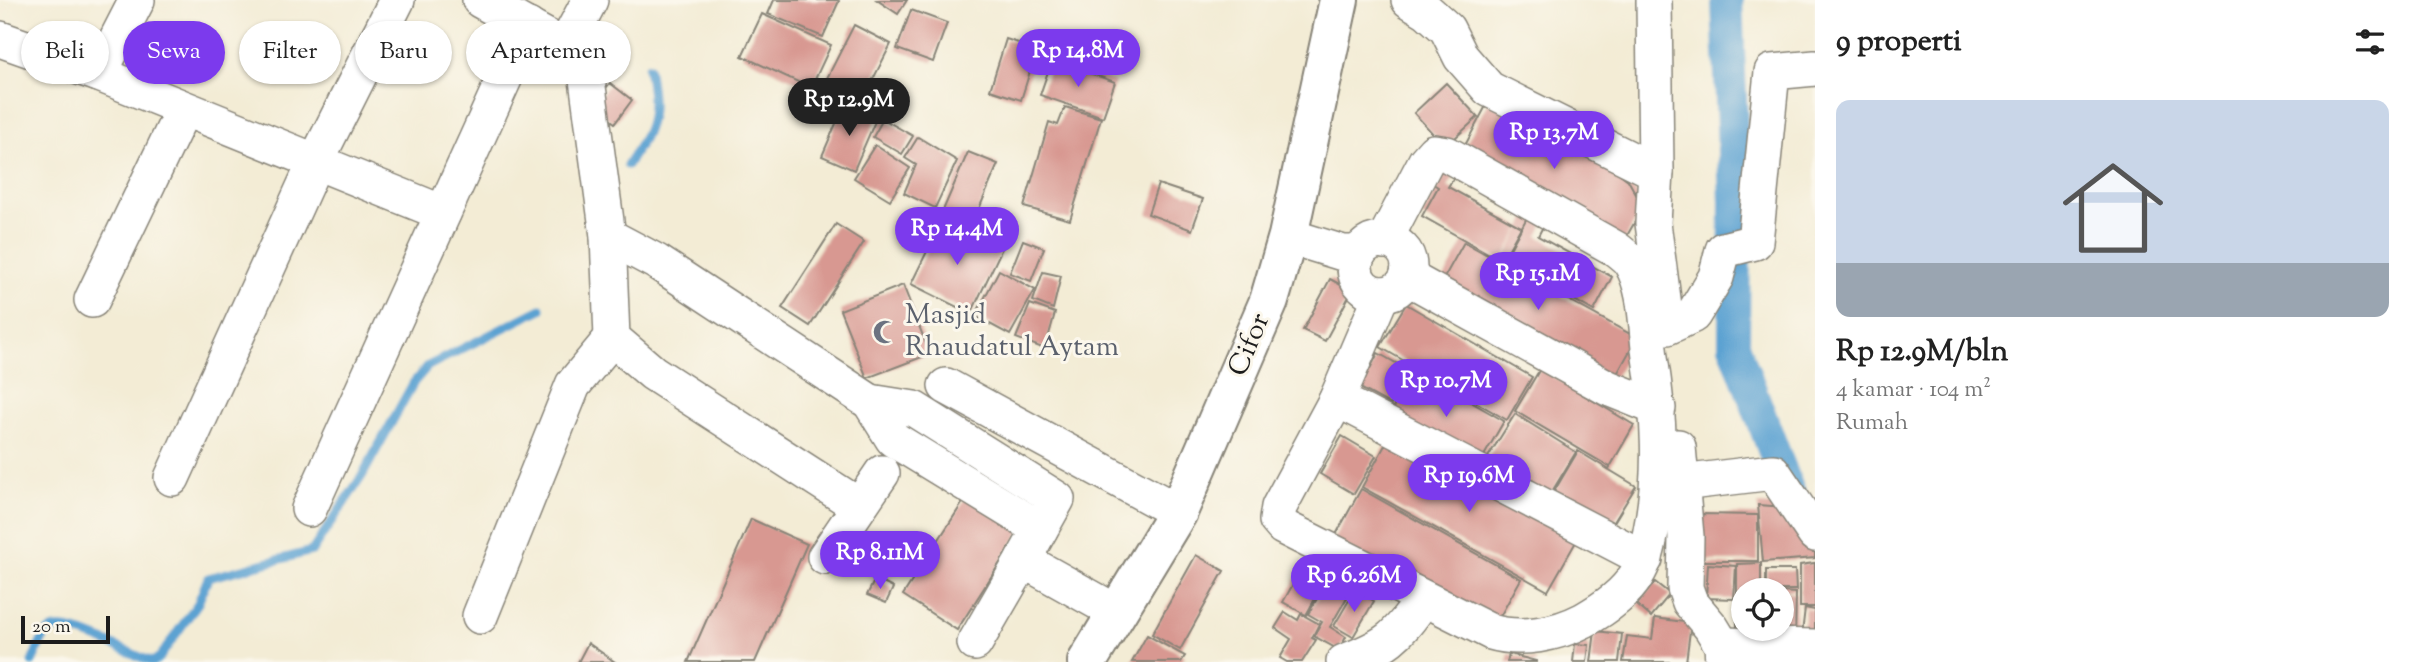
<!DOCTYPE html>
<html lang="id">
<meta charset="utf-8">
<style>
:root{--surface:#fff;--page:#f2f2f2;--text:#222;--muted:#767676;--accent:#7c3aed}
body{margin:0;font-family:"Sorts Mill Goudy",serif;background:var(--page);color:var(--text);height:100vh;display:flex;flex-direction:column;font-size:26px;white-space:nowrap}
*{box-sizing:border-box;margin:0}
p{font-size:23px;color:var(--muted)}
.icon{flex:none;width:38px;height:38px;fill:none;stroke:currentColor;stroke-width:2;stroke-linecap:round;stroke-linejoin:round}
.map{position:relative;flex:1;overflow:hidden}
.side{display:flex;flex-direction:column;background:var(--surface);width:595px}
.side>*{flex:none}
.banner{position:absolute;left:21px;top:21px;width:665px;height:63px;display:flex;gap:14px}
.controls{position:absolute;left:1731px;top:578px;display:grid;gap:14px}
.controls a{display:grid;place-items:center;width:63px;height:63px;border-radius:50%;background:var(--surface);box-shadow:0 2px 5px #0004;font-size:35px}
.scale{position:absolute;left:21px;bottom:18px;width:89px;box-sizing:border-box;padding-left:7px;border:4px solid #1c1c1c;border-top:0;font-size:19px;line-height:24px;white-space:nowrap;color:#1c1c1c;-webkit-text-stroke:5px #fbf7ec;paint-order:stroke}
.price{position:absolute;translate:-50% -60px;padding:0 16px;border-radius:24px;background:var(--accent);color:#fff;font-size:23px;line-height:46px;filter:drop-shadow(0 2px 4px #0008)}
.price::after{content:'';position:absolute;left:50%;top:42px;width:21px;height:16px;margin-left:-10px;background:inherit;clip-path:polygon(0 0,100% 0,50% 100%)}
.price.selected{background:#222;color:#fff}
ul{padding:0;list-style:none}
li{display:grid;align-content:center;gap:14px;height:371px;padding:0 21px}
li span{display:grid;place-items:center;height:217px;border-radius:14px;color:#555}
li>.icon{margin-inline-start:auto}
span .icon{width:126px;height:126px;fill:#fffc;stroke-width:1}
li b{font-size:30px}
h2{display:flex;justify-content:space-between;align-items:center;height:84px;padding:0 21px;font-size:30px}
.tag{padding:0 24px;border-radius:32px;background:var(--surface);box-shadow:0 2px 5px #0004;font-size:24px;line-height:63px}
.tag.selected{background:var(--accent);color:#fff}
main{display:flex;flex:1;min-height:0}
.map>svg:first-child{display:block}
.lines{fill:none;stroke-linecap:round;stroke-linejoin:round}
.stream{stroke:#5ca2d2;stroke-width:9}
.canal{stroke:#5ca2d2;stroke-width:32}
.building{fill:#d89891}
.minor-casing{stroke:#888478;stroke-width:38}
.tertiary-casing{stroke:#888478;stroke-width:42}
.minor{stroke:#fff;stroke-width:35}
.tertiary{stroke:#fff;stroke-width:38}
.labels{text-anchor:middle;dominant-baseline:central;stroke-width:6;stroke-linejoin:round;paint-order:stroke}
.worship-label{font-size:28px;fill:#5b616d;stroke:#fbf7ec;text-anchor:start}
.street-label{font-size:28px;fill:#1c1c1c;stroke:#fbf7ec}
</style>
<main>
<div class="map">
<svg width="1815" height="662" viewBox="0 0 1815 662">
<rect width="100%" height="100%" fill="#fbf7ec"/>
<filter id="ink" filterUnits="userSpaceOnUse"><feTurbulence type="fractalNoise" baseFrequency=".0143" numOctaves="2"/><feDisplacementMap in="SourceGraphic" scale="14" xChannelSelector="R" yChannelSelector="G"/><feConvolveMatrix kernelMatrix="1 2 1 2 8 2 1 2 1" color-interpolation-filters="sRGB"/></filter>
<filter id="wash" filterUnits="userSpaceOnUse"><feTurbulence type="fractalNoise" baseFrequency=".00686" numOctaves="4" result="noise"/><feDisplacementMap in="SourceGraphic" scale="28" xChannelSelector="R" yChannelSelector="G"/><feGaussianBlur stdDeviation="1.57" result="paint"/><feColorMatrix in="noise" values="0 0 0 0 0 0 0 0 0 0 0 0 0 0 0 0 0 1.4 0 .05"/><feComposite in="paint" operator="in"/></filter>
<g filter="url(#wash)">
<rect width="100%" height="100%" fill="#f3ecd5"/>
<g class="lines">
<!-- stream -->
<g class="stream">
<path d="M627,165C654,125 656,114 648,67"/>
<path d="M32,662C36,653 41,639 48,632C64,617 133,656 153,662L160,657L198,603L208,578L312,551L362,476L414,382L428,366L541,309"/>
</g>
<!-- canal -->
<polyline class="canal" points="1727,0 1735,201 1734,345 1790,494"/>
</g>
<g id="blocks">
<!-- building -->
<g class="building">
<polygon points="774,0 837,0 839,1 823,37 768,14"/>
<polygon points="877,0 907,0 898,14"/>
<polygon points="911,10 947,23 933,62 897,49"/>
<polygon points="762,14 831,45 811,88 742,56"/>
<polygon points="854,25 891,44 861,103 824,84"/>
<polygon points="1006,39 1037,49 1021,100 990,90"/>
<polygon points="1052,60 1115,82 1103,117 1040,95"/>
<polygon points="610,83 632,100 615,123 592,106"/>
<polygon points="1446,83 1478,117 1445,147 1414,113"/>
<polygon points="1488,102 1616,171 1628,180 1638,198 1641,211 1624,241 1461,153"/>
<polygon points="844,105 876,119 854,170 822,156"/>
<polygon points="1065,107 1101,118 1070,220 1024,207 1049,122 1058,125"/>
<polygon points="883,119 913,136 902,154 873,137"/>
<polygon points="918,137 957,161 935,208 904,193 916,165 905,158"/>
<polygon points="875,145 910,168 890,200 854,178"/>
<polygon points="968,152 998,164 971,228 941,215"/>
<polygon points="1440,165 1456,174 1448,187 1521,227 1502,261 1422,216 1438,187 1430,182"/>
<polygon points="1158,184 1203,199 1192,230 1148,214"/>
<polygon points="1531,210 1547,219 1538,236 1612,277 1594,311 1504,260"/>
<polygon points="941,223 971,238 1006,240 971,314 911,284"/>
<polygon points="836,224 864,242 810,326 782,308"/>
<polygon points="1023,240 1044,248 1031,281 1010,273"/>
<polygon points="1464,242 1637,338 1612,383 1439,287"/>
<polygon points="999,270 1035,290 1010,335 975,316"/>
<polygon points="1043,272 1061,276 1053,309 1033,301"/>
<polygon points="1330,279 1352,291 1325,341 1303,330"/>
<polygon points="903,285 930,354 867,378 840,310"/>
<polygon points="1030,304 1055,313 1045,349 1016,338"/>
<polygon points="1406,304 1532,377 1507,420 1380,347"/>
<polygon points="1378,353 1410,371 1391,405 1360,388"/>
<polygon points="1540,369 1634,425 1610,467 1515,411"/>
<polygon points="1415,370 1504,421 1477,468 1388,416"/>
<polygon points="1515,414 1576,452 1545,503 1483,465"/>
<polygon points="1342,436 1376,456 1354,494 1320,474"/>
<polygon points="1390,436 1577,540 1548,591 1362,487"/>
<polygon points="1578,451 1636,486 1606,535 1549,500"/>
<polygon points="1361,489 1521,579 1493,629 1333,540"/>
<polygon points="967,496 1021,530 957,630 903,595"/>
<polygon points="1758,505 1786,507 1815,553 1815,558 1763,562"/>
<polygon points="1699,514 1758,515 1758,561 1699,561"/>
<polygon points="751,519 807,544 755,662 688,662"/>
<polygon points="1196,555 1224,571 1180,650 1152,634"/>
<polygon points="1761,563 1761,590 1743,590 1743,628 1762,628 1762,632 1737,632 1737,564"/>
<polygon points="1815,563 1815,607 1800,607 1800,565"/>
<polygon points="1708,564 1736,566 1734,599 1706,598"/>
<polygon points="1337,565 1358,578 1330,627 1346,637 1339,650 1314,636 1322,622 1308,614"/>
<polygon points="1302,568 1325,581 1306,615 1283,602"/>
<polygon points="1766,570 1795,570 1796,590 1766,590"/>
<polygon points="875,579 893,588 886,603 867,595"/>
<polygon points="1655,582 1670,594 1651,617 1637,605"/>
<polygon points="1355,590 1374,601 1353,637 1334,626"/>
<polygon points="1782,592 1796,593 1795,645 1765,643 1766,628 1782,628"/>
<polygon points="1805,608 1815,610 1815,643 1801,642"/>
<polygon points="1285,612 1298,620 1301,614 1319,624 1312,638 1316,640 1302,662 1287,662 1280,658 1291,639 1275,628"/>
<polygon points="1655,618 1691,623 1686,662 1623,662 1627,636 1652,639"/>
<polygon points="1595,631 1622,634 1619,662 1591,662"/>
<polygon points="1147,635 1185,656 1181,662 1132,662"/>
<polygon points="588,643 615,662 578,662"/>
<polygon points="1575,644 1589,645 1587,662 1573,662"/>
<polygon points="1509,654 1536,661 1536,662 1507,662"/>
</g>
</g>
</g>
<g filter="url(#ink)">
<use href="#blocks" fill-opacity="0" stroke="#888478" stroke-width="2"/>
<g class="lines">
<!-- minor casing -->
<g class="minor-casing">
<g id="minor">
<polyline points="480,0 565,47 586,72 608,236 612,338 653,373 859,506"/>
<polyline points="1409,0 1427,11 1447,29 1461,57 1489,89 1656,172"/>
<polyline points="1654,0 1656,172 1653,223 1665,314"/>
<polyline points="0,39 99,74 443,213"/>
<polyline points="565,47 590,0"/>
<polyline points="99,74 137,0"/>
<polyline points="608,236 657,262 870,402 893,439 1040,529"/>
<polyline points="1288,236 1343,253 1359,253"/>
<circle cx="1382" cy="267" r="27"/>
<polyline points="1408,273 1416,282 1608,388 1658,408"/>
<path d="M1382,294L1337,399L1279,507L1277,520L1283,527L1491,632C1521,641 1557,634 1584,620C1602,610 1625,594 1636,576C1645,562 1648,547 1651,531C1663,472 1659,415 1650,357C1646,327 1647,289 1631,263C1628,258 1621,253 1616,249L1447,154L1434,152L1426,161L1384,241"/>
<polyline points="92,300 183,110"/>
<polyline points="1667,327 1693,315 1716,277 1723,250 1755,242 1772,72 1815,68"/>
<polyline points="946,386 1178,512"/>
<polyline points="1337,399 1645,559"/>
<polyline points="870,402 914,409 1057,499 1023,560"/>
<polyline points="1678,447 1686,536 1685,588 1690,602 1711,627 1722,645 1723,662"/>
<polyline points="172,478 316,161 397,0"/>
<polyline points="1681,483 1773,472 1815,534"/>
<polyline points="309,509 528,26"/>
<polyline points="825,557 882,473"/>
<polyline points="480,616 573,385 612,338"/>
<polyline points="975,643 1023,560 1116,612"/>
<polyline points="1722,645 1815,647"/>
<path d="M1344,662C1388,645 1396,638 1423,600"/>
</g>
</g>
<!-- tertiary casing -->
<g class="tertiary-casing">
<polyline id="tertiary" points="1087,662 1178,512 1269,301 1288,236 1339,0"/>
</g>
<!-- minor -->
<use href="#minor" class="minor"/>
<!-- tertiary -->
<use href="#tertiary" class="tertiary"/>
</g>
</g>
<!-- icons -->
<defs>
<g id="mosque-bare" transform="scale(1.89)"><path d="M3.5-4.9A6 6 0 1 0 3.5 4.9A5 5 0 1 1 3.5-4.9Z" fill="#6b7280" stroke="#fbf7ec" stroke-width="2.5" paint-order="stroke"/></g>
</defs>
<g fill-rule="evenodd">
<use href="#mosque-bare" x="885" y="332"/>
</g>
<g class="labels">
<!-- worship labels -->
<g class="worship-label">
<text x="905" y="316">Masjid<tspan x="905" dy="32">Rhaudatul Aytam</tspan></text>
</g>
<!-- street labels -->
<g class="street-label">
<text transform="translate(1250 345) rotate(-67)">Cifor</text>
</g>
</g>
</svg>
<div class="controls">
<a><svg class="icon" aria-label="locate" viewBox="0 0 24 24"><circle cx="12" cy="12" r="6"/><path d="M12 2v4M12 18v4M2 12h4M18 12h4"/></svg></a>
</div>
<div class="scale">20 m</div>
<b class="price" style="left:1078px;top:89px">Rp 14.8M</b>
<b class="price selected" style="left:849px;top:138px">Rp 12.9M</b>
<b class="price" style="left:1554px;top:171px">Rp 13.7M</b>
<b class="price" style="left:957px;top:267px">Rp 14.4M</b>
<b class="price" style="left:1538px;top:312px">Rp 15.1M</b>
<b class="price" style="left:1446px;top:419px">Rp 10.7M</b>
<b class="price" style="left:1469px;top:514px">Rp 19.6M</b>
<b class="price" style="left:880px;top:591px">Rp 8.11M</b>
<b class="price" style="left:1354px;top:614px">Rp 6.26M</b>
<div class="banner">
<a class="tag">Beli</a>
<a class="tag selected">Sewa</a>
<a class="tag">Filter</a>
<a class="tag">Baru</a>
<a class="tag">Apartemen</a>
</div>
</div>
<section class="side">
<h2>9 properti<svg class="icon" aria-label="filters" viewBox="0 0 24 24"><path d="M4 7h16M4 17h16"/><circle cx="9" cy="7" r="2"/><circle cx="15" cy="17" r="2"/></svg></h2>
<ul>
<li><span style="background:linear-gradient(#c9d6e8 75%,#9aa5b1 0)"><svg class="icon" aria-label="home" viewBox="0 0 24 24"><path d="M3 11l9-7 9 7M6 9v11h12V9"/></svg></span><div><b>Rp 12.9M/bln</b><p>4 kamar · 104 m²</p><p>Rumah</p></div></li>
</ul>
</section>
</main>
